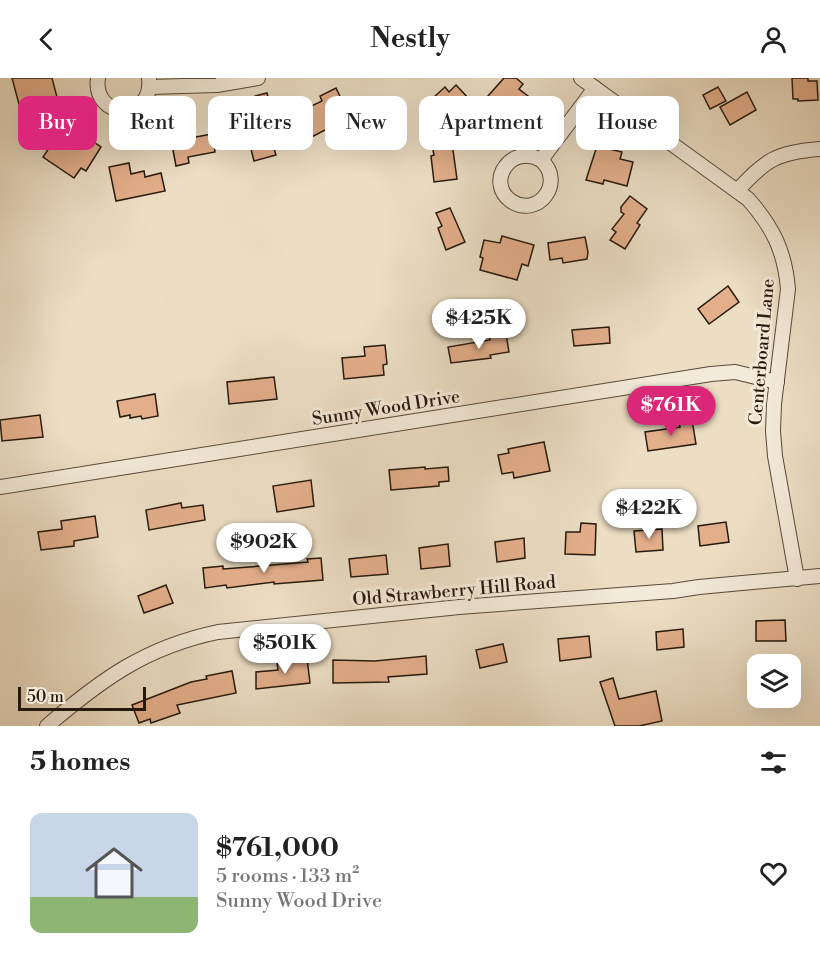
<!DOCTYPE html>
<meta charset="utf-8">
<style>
:root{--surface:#fff;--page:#f2f2f2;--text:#222;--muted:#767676;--accent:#db2777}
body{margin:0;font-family:"Libre Bodoni",serif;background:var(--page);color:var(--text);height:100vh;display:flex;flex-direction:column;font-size:22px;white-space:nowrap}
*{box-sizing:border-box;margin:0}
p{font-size:20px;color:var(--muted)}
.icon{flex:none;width:33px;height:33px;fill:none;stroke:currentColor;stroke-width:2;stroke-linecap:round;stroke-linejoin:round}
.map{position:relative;height:648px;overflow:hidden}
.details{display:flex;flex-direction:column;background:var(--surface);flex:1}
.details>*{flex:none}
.banner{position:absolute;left:18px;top:18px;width:784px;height:54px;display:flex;gap:12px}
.tools{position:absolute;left:747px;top:576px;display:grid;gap:12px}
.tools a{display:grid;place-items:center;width:54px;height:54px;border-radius:12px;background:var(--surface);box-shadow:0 6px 24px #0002;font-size:30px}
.scale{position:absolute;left:18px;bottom:15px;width:128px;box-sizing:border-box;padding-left:6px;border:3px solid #28190d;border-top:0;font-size:16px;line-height:21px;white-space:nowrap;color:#28190d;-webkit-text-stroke:4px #f3ead9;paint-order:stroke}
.price{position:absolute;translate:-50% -51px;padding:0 14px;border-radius:21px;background:#fff;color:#222;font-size:20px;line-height:39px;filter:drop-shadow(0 2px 3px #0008)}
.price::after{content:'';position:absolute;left:50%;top:36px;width:18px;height:14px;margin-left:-9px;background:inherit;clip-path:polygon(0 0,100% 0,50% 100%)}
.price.on{background:var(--accent);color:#fff}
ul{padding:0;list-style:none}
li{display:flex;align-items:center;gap:18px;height:150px;padding:0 30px}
li span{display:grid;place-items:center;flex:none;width:168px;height:120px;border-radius:12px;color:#555}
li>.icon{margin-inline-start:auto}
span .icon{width:72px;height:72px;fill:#fffc;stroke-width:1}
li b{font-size:26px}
h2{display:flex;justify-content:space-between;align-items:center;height:72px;padding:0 30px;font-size:26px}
.tag{padding:0 21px;border-radius:12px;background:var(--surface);box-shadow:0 6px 24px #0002;font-size:21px;line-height:54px}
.tag.on{background:var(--accent);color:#fff}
header{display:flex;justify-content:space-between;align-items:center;height:78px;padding:0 30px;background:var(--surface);font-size:27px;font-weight:700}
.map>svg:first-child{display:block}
.building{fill:#e3af8b;stroke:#28190d;stroke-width:1.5}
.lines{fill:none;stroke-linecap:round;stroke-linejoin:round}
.minor-casing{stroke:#594a3b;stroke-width:16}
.minor{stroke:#f3ead9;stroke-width:14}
.labels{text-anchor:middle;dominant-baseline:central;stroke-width:6;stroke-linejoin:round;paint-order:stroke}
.street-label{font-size:18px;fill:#28190d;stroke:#f3ead9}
</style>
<header><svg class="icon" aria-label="back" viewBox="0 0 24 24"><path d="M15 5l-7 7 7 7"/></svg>Nestly<svg class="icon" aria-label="person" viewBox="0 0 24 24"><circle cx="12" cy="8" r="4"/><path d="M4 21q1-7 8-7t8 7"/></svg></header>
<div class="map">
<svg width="820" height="648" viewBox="0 0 820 648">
<rect width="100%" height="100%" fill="#ecdec4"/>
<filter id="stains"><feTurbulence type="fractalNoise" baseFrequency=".00333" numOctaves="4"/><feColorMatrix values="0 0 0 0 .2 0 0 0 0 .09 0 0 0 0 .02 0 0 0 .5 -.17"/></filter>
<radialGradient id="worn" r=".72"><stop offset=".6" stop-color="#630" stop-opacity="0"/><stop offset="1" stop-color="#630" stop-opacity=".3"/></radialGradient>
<!-- building -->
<g class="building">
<polygon points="12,0 52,0 58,23 53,24 55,32 23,41"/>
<polygon points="504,0 516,0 523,6 519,11 528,18 524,22 527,24 513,39 488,18"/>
<polygon points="792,0 808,0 808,3 817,3 818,22 798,23 798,21 793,21"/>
<polygon points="456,7 470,22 450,40 453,42 440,54 427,39 440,27 434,19 445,9 449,14"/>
<polygon points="718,9 726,23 710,31 703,17"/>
<polygon points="336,10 350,39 306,62 293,37 322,23 320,18"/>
<polygon points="747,14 756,32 730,47 720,29"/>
<polygon points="267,15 279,66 273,67 276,77 254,83 250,67 240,69 236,52 261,46 255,18"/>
<polygon points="182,48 184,58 195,56 196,59 212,56 215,74 188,79 189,85 176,88 169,51"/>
<polygon points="63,49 77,58 79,54 101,69 86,93 81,90 74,100 43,79"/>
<polygon points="452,65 457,101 434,104 431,78 434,77 432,67"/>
<polygon points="597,68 622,74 620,81 633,84 627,108 604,102 603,106 586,102"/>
<polygon points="129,85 131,96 144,93 145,99 161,95 165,113 116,123 109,89"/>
<polygon points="630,118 647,131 637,145 640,147 625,171 610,162 616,154 612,151 624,136 621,134 621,129"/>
<polygon points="450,130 465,164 446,172 438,150 442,148 436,135"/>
<polygon points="502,158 534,167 528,188 522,186 517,202 480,192 483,180 480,179 484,162 500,165"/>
<polygon points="585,159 588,174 587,181 563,185 562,180 550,182 548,165"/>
<polygon points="728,208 739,224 709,246 698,231"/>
<polygon points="609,249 610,265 574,268 572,252"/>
<polygon points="506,256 509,274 490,277 491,280 451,285 448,269 490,262 489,258"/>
<polygon points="385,267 387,286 383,287 384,297 344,301 342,280 365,278 364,269"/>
<polygon points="274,299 277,321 229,326 227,304"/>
<polygon points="155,316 158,338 142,341 141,338 130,340 130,337 120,339 117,323"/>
<polygon points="40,337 43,359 2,363 0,342"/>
<polygon points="692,342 696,366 648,373 645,354 680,349 679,344"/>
<polygon points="544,364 550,393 514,400 513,394 502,396 498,377 509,375 508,371"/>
<polygon points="425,389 425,391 448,389 449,403 439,404 439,408 391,412 389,392"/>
<polygon points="311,402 314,428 277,434 273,408"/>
<polygon points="181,425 182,430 203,427 205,442 149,452 146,432"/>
<polygon points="95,438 98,459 74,463 74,468 41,472 38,454 62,451 61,443"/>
<polygon points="726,444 729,464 700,468 698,448"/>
<polygon points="581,445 596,446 595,477 565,476 566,454 580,454"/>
<polygon points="662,451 663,472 636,474 634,453"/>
<polygon points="524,460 525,480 497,484 495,464"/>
<polygon points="448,466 450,488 421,491 419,470"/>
<polygon points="386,477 388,496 351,499 349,481"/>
<polygon points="321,480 323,502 274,506 274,504 227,510 226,507 205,510 203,490 223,488 223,491 249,489 308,484 307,481"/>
<polygon points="166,507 173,525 144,535 138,518"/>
<polygon points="785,542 786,563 756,563 756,543"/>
<polygon points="683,551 684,569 657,572 656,554"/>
<polygon points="589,558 591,579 560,583 558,561"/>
<polygon points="503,566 507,584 480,590 476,572"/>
<polygon points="426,578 427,596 388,599 389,604 333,605 333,582 375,583"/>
<polygon points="307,580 310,605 256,611 256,594 278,592 277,584"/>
<polygon points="232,593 236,615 177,627 180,635 151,645 150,641 139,645 132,627 191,604 207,601 206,598"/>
<polygon points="613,600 619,621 656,613 662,643 639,648 615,648 600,604"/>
</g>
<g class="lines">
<!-- minor casing -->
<g class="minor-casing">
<g id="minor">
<path d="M98,0C92,42 154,43 149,1"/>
<path d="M581,0L748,121C773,149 785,174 788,211L774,326L773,353L775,378L797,501"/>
<polyline points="149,9 217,7 258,0"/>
<path d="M541,82C566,104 538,141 511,123C485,104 511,65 541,82L595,10"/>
<path d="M737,113C765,82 777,74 820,71"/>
<polyline points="0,409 711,296 735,294 777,304"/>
<path d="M47,648C102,601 146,569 218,554L459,529L673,513L699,509L820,498"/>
</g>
</g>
<!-- minor -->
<use href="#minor" class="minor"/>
</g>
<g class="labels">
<!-- street labels -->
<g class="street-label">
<text transform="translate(762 274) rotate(-85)">Centerboard Lane</text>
<text transform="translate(386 330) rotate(-9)">Sunny Wood Drive</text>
<text transform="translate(454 513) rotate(-5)">Old Strawberry Hill Road</text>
</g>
</g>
<rect width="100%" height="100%" filter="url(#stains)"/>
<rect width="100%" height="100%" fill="url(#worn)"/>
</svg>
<div class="tools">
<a><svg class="icon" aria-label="layers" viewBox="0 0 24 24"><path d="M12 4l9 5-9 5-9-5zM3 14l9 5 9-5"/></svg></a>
</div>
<div class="scale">50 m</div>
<b class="price" style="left:479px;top:272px">$425K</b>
<b class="price on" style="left:671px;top:359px">$761K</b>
<b class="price" style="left:649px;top:462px">$422K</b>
<b class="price" style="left:264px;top:496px">$902K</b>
<b class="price" style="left:285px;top:597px">$501K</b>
<div class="banner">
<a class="tag on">Buy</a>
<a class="tag">Rent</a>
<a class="tag">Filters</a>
<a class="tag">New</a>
<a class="tag">Apartment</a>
<a class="tag">House</a>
</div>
</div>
<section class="details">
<h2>5 homes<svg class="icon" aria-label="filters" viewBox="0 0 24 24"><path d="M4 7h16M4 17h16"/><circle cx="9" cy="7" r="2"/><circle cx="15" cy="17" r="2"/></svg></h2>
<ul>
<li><span style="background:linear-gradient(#c9d6e8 70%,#8fb573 0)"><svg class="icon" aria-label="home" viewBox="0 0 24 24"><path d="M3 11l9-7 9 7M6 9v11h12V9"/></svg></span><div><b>$761,000</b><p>5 rooms · 133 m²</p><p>Sunny Wood Drive</p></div><svg class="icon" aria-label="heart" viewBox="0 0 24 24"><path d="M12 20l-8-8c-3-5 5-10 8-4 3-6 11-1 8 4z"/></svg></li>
</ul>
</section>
